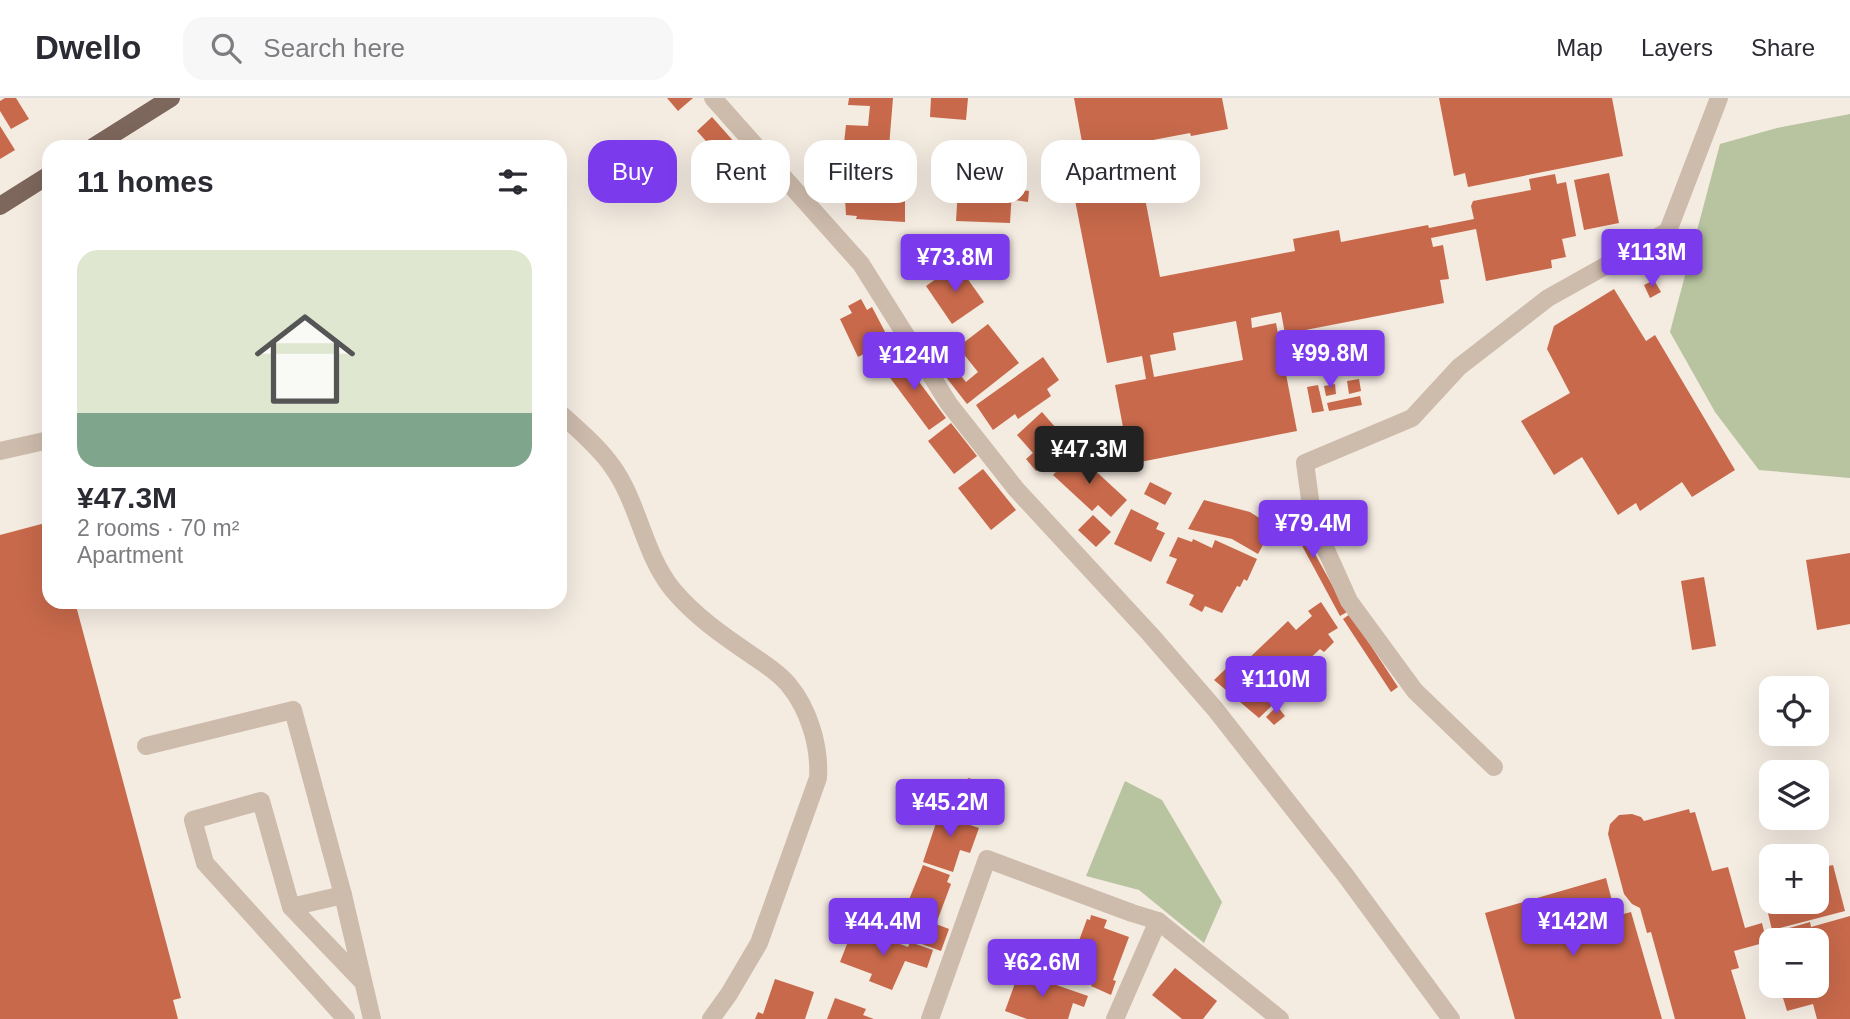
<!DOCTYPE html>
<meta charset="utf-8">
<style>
:root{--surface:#fff;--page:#f7f7f7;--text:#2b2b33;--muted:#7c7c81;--line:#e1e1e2;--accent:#7c3aed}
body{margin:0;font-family:Helvetica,sans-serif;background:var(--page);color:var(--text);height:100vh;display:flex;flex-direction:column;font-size:26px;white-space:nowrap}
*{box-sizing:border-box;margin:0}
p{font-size:23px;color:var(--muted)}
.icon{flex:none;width:38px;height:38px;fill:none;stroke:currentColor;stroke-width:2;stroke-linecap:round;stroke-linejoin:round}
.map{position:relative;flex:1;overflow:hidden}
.drawer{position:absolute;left:42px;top:42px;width:525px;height:469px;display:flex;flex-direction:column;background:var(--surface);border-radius:21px;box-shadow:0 7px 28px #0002}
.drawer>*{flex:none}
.top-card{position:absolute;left:588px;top:42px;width:665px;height:63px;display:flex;gap:14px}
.buttons{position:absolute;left:1759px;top:578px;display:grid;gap:14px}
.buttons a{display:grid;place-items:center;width:70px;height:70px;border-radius:14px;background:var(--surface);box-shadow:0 7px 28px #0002;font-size:35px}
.price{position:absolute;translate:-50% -60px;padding:0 16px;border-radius:7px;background:var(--accent);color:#fff;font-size:23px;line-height:46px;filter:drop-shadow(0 2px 4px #0008)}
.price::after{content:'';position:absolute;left:50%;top:42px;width:21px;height:16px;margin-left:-10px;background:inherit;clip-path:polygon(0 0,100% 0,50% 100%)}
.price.selected{background:#222;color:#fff}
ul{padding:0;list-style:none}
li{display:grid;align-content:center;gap:14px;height:371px;padding:0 35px}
li span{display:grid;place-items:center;height:217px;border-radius:21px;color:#555}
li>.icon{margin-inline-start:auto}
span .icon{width:126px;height:126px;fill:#fffc;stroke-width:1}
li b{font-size:30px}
h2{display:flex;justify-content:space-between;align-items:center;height:84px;padding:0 35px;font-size:30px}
.chip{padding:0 24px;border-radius:21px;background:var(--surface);box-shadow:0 7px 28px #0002;font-size:24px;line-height:63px}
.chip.selected{background:var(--accent);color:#fff}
header{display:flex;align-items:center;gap:42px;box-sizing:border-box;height:98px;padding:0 35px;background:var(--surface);border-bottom:2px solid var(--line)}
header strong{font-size:33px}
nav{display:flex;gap:38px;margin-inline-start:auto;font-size:24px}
.search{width:490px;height:63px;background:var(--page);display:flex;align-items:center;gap:18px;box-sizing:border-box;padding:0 24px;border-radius:21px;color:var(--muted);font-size:26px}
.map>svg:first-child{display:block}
.green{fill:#b8c4a0}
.building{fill:#c8694b;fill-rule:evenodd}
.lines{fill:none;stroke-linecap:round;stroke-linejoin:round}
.minor{stroke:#cdbbac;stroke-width:18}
.major{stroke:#7d675c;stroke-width:18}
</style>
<header>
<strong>Dwello</strong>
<div class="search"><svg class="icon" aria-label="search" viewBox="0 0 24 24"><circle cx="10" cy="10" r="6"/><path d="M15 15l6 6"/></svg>Search here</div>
<nav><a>Map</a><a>Layers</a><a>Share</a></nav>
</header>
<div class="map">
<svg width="1850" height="921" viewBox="0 0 1850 921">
<rect width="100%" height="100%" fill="#f4ebe1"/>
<!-- green -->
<g class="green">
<polygon points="1850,16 1850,380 1759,372 1715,314 1670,234 1720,46 1777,30"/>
<polygon points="1125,683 1162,702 1222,804 1204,845 1139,792 1086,778"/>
</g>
<!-- building -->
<g class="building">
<polygon points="5,0 16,0 29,21 11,31 0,13 0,3"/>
<polygon points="667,0 693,0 678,13"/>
<polygon points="849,0 893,0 889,49 844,45 846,27 868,28 870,8 848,7"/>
<polygon points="931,0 968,0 966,22 930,19"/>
<polygon points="1074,0 1222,0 1228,31 1191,38 1190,35 1084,55"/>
<polygon points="1439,0 1612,0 1623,58 1468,89 1465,75 1454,78"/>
<polygon points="712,19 760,73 756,78 764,87 747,101 715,66 722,61 697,33"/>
<polygon points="0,28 15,52 0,61"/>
<polygon points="893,53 901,55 900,66 892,64"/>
<polygon points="817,58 887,63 886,69 889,70 888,89 905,90 905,124 856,121 857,118 846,117 845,101 856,102 858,84 849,83 829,101 820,91 822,90 810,81 816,75"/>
<polygon points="1609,75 1619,125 1584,132 1574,82"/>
<path d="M1555,76L1557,86L1566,84L1576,138L1562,141L1566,159L1551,162L1552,170L1486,183L1476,131L1431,140L1433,149L1443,147L1449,181L1440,182L1444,205L1285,236L1281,214L1251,220L1252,230L1276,225L1297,333L1130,366L1115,287L1146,281L1142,258L1107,265L1073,92L1141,79L1160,179L1295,153L1293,141L1339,132L1341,144L1428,127L1429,130L1474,121L1471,108L1473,103L1531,92L1529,81ZM1236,223L1243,262L1154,279L1150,257L1176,252L1173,235Z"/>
<polygon points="958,90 1012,93 1010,125 956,123"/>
<polygon points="1015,91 1029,93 1028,104 1014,102"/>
<polygon points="963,136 965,147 949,150 947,138"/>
<polygon points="940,140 943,161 907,167 903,146"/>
<polygon points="957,166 984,204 952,226 926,188"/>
<polygon points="1654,182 1661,194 1650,200 1644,187"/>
<polygon points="1614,191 1646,243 1655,237 1735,372 1692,399 1682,384 1640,413 1636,405 1618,417 1582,359 1554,377 1521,323 1570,295 1547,251 1554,228"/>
<polygon points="861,201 867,212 872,209 894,251 879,259 875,250 858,259 840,221 852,215 848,208"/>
<polygon points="988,226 1019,265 967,306 942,274 952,267 966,284 978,274 958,249"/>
<polygon points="899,257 946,320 929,332 882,269"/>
<polygon points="1043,259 1059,282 1047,291 1051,298 1018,321 1015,316 993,332 976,307"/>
<polygon points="1359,281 1361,293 1349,296 1347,283"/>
<polygon points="1335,286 1336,296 1326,298 1324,288"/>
<polygon points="1318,287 1324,313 1312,315 1307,289"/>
<polygon points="1360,298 1362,307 1329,313 1327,305"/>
<polygon points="1042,314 1069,345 1036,373 1026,361 1033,355 1017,337"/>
<polygon points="951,325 977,358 954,376 928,343"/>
<polygon points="1075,354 1127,402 1111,419 1098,407 1092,413 1053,377"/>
<polygon points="983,371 1016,412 991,432 958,390"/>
<polygon points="1150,384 1172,395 1165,407 1144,396"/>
<polygon points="1204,402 1250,414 1273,429 1258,456 1232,441 1188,431"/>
<polygon points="1281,408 1299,427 1347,514 1340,518 1293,431 1275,414"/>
<polygon points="1131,411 1159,425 1156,431 1165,435 1151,464 1114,446"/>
<polygon points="1093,417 1111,434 1096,449 1078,432"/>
<polygon points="49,424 49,504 75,504 181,900 173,902 178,921 0,921 0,437"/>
<polygon points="1178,439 1192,444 1193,441 1212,450 1215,442 1257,461 1247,483 1244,481 1240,489 1237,488 1222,515 1205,508 1202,514 1189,507 1194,497 1166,485 1177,461 1169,458"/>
<polygon points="1850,455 1850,526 1817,532 1806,462"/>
<polygon points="1704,479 1716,548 1692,552 1681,483"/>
<polygon points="1321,504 1338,530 1328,536 1334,544 1324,554 1320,551 1277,592 1283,597 1259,620 1214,582 1234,563 1244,574 1249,569 1245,564 1288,523 1296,532 1312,518 1308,513"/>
<polygon points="1350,516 1398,589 1391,594 1343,521"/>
<polygon points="1277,608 1285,618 1274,627 1266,619"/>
<polygon points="968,680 994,687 989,706 963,699"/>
<polygon points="942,707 973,718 970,727 979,730 970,755 960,752 953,774 923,764"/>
<polygon points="1689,711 1690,715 1695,714 1712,773 1728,769 1745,830 1762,825 1765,837 1810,824 1811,829 1850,818 1850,921 1817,921 1813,906 1787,913 1779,887 1816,887 1816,842 1771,842 1771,855 1767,844 1734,853 1739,870 1731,872 1746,921 1675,921 1651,834 1647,835 1640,810 1632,806 1624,796 1608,736 1610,726 1619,717 1632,716 1641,719 1644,723"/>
<polygon points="923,767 950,777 947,784 951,786 936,826 949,831 941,853 919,845 922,838 907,833 911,822 902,819"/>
<polygon points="1833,767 1845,813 1772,832 1761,786 1771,783 1771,803 1816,803 1816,771"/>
<polygon points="1606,780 1616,818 1631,814 1662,921 1515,921 1485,815"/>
<polygon points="1091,817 1107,822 1104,830 1129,839 1113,882 1116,883 1111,897 1091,888 1094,880 1085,877 1083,884 1070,879 1073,870 1071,869 1068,874 1061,872 1063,865 1067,864 1070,867 1087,821 1090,822"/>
<polygon points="869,834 908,849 910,844 933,852 927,870 905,863 892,892 869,883 872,876 840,864 851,836 866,842"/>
<polygon points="1175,870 1217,903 1203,921 1182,921 1152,897"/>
<polygon points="1019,874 1088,898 1084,909 1073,905 1068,921 1027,921 1005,913"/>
<polygon points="775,881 814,894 805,921 755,921 758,914 763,916"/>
<polygon points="835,900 866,911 863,917 874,921 827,921"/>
</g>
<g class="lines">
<!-- minor -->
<g class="minor">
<polyline points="713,0 861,166 949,306 1016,391 1150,536 1215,611 1346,778 1451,921"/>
<path d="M560,315C577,331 598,348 612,368C639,405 643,455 673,492C695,518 722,537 750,556C763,565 778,574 788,586C809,611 820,648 818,680L759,845L729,896L711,921"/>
<polyline points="0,353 49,342"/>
<polyline points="146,648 293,612 343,797 372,921"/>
<polyline points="1494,669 1415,593 1349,503 1313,423 1305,365 1412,320 1459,269 1548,200 1668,133 1719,0"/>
<polyline points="343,797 291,809 261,703 193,722 205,765 346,921"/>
<polyline points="291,809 361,882"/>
<polyline points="930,921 987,761 1132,815 1158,823 1280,921"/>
<polyline points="1115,921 1158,823"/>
</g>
<!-- major -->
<g class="major">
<polyline points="93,49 171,0"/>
<polyline points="0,108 49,77"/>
</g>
</g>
</svg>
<div class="buttons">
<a><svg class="icon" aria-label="locate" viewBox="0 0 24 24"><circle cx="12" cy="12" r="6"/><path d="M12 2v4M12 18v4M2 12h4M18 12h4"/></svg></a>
<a><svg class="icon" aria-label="layers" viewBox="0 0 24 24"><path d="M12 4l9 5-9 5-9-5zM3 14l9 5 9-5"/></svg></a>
<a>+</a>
<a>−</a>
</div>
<b class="price" style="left:1652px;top:191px">¥113M</b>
<b class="price" style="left:955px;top:196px">¥73.8M</b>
<b class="price" style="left:1330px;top:292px">¥99.8M</b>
<b class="price" style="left:914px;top:294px">¥124M</b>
<b class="price selected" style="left:1089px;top:388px">¥47.3M</b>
<b class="price" style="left:1313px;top:462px">¥79.4M</b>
<b class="price" style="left:1276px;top:618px">¥110M</b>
<b class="price" style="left:950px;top:741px">¥45.2M</b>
<b class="price" style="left:883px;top:860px">¥44.4M</b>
<b class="price" style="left:1573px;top:860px">¥142M</b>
<b class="price" style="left:1042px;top:901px">¥62.6M</b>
<div class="top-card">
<a class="chip selected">Buy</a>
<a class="chip">Rent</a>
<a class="chip">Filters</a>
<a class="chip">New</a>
<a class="chip">Apartment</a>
</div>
<section class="drawer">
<h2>11 homes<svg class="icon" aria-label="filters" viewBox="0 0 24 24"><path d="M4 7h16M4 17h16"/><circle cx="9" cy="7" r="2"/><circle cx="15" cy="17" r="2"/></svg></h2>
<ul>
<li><span style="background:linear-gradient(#dfe7d0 75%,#7fa58c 0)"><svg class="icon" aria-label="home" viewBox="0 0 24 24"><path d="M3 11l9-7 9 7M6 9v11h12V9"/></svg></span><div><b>¥47.3M</b><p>2 rooms · 70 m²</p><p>Apartment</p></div></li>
</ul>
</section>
</div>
